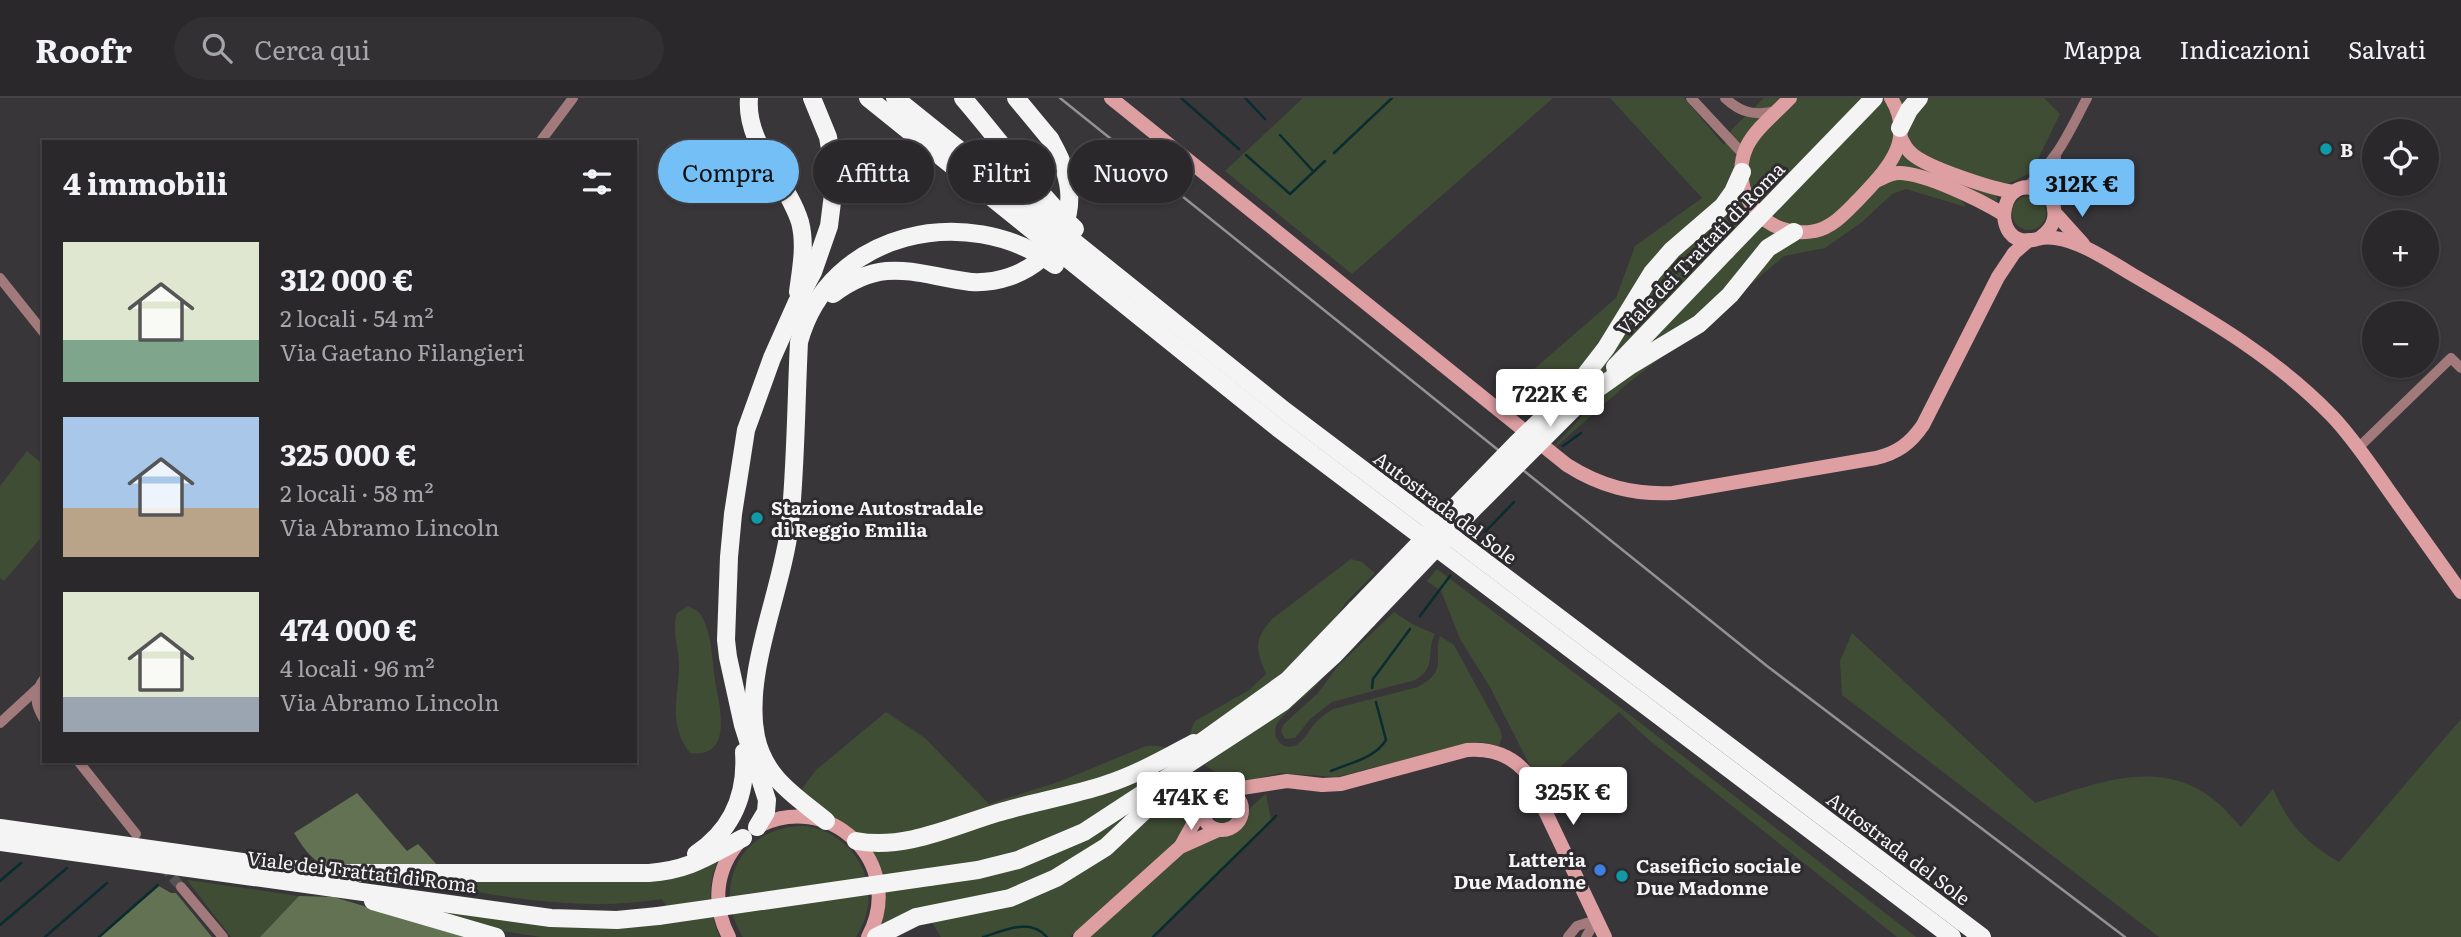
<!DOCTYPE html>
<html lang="it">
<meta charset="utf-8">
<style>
:root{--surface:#2a282b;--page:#323033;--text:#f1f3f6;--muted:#a5a6a9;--line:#464447;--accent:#74c0f6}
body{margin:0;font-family:Literata,serif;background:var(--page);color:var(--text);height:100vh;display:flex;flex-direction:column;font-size:26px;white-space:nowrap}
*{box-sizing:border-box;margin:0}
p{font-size:23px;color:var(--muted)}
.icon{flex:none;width:38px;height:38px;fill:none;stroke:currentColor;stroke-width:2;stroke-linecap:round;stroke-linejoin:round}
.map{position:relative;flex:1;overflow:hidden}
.side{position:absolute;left:42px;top:42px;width:595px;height:623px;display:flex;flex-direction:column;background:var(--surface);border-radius:0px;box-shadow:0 2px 5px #0004,0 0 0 2px var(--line)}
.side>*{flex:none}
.banner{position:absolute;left:658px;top:42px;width:665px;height:63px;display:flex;gap:14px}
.controls{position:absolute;left:2362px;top:21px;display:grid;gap:14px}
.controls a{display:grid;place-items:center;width:77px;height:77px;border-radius:50%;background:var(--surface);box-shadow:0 2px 5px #0004,0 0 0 2px var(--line);font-size:35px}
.price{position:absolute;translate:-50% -60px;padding:0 16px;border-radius:7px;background:#fff;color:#222;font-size:23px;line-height:46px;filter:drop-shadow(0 2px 4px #0008)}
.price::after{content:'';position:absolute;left:50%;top:42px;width:21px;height:16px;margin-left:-10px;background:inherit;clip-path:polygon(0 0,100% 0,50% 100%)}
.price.on{background:var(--accent);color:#111}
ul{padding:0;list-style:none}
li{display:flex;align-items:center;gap:21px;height:175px;padding:0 21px}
li span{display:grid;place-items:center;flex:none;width:196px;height:140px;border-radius:0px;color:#555}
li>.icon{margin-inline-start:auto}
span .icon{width:84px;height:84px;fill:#fffc;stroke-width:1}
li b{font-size:30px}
h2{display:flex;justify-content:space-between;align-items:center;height:84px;padding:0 21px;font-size:30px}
.tag{padding:0 24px;border-radius:32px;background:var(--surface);box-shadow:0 2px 5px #0004,0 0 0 2px var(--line);font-size:24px;line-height:63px}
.tag.on{background:var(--accent);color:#111}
header{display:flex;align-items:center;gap:42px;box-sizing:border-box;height:98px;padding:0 35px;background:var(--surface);border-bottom:2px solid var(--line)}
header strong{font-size:33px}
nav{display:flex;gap:38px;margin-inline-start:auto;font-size:24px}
.search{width:490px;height:63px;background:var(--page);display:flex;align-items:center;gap:18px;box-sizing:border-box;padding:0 24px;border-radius:38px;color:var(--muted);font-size:26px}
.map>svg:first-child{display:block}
.green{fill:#404d35}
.forest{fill:#627253}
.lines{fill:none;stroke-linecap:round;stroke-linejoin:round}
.stream{stroke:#092c30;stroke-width:2.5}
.street-tunnel{stroke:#545255;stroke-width:10;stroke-dasharray:10 5;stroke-linecap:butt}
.street{stroke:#a27a7c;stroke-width:10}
.secondary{stroke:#de9fa3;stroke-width:14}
.highway{stroke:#f4f4f4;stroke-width:18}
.rail{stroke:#939194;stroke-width:2.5}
.highway-bridge{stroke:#f4f4f4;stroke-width:18}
.culture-dot{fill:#0f9aa8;stroke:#2e2b2f;stroke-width:2.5}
.shop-dot{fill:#3f7fe0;stroke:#2e2b2f;stroke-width:2.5}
.labels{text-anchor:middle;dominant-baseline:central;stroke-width:6;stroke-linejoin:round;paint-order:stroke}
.poi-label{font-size:19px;font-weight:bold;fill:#f5f4f6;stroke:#2e2b2f;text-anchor:start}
.street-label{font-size:19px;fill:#f5f4f6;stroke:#2e2b2f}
</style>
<header>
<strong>Roofr</strong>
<div class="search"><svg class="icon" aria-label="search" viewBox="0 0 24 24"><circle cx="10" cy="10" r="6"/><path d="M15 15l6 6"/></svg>Cerca qui</div>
<nav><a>Mappa</a><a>Indicazioni</a><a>Salvati</a></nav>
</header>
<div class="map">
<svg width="2461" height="839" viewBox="0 0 2461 839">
<rect width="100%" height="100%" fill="#383639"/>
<!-- green -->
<g class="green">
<polygon points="1303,0 1553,0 1352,176 1225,73"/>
<polygon points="1610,0 1684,0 1724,47 1732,31 1764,0 2044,0 2060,16 2031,75 2005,87 1983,93 1997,98 1997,103 1976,94 1953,91 1966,109 1906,91 1892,96 1862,124 1825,150 1784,158 1705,225 1627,286 1542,361 1592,308 1564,282 1528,317 1503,298 1616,200 1635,148 1702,100"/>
<circle cx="2029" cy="115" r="17"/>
<polygon points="27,353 44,367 44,436 4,483 0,480 0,388"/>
<path d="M1351,461L1362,464L1375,475L1347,503L1322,539L1293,567L1270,586L1187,642L1195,623L1249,592L1266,576C1256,551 1253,543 1272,521Z"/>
<polygon points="1437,471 1621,610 1916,839 1897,839 1649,642 1619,614 1555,674 1567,699 1566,707 1555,717 1490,589 1460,541 1441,493 1427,483"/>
<path d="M688,508C693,511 698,512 701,517C712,535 712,561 715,582C719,606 735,661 690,655C668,626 678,602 679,570C680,551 671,533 677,515Z"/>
<path d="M1394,514L1412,526L1435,536C1425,554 1438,569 1415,582L1332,604L1310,621L1295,640L1285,641L1281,633L1284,626L1318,595L1338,568Z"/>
<path d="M1852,535L2035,705C2096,686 2162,656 2219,706C2227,713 2233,721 2241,729L2273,691C2290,728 2304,743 2339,764L2461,621V839H2159L1842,597L1840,563Z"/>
<path d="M1440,538L1454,547L1479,593L1500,631L1502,639L1499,648L1481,644L1470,645L1337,679L1280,675L1244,684L1219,676L1204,667L1323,580C1310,596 1292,607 1279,623C1268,636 1282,656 1298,646C1304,642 1308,634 1312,629C1318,621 1325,616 1333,611L1418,589C1450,571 1432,561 1440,538Z"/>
<path d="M886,614L925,640L989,706L1061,683L1146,648C1168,646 1173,653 1185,670C1191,679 1199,700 1195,712C1185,747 1100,812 1070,839H941L930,821L872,837L876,770L796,699L816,672Z"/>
<polygon points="1266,696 1271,722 1152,839 1088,839 1184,752 1218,736 1226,737 1241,730 1251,709"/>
<circle cx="1223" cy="711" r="13"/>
<path d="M807,728C860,738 886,794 856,839H743C709,786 745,725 807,728Z"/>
<path d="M719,759C707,786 708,813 720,839H541L489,831L438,813L577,826L668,811L662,801C587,813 512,801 438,787L434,784L437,781L648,780Z"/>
<polygon points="187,782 299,798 260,839 231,839"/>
</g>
<!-- forest -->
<g class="forest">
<path d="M357,695L407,753L418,746L439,769C416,769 333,774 318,764C308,757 301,746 294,735Z"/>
<polygon points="159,788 171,795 176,795 212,839 100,839"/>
<polygon points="299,798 334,799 466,839 260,839"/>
</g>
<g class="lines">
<!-- stream -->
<g class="stream">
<polyline points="1181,0 1239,51"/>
<polyline points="1245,0 1265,21"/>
<polyline points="1280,37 1313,73"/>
<polyline points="1334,55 1392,0"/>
<polyline points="1246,57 1290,96 1325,63"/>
<polyline points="1563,348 1581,335"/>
<polyline points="1485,434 1514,404"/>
<polyline points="1420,518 1450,478"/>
<polyline points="1372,590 1373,581 1410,531"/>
<path d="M1331,673C1350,665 1375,660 1386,642L1376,604"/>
<polyline points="0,783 21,765"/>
<polyline points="0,827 67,770"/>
<polyline points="45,839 107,785"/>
<polyline points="99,839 158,787"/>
<path d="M983,839C1004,833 1029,819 1047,839"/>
<polyline points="1153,839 1276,718"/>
</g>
<!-- street-tunnel -->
<polyline class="street-tunnel" points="163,768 181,789"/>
<!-- street -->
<g class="street">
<polyline points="1691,0 1744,57"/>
<path d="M1725,0C1741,15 1755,18 1777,13"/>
<polyline points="540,44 573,0"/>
<path d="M2025,90C2057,63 2068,36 2087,0"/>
<polyline points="2052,102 2056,60"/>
<polyline points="0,180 44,235"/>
<polyline points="2358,350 2451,260 2461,270"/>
<path d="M44,581C33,596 35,607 44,621"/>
<polyline points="0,625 37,591"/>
<polyline points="78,663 136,736"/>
<polyline points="181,789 223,839"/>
<polyline points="1568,839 1577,828 1596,822"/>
<polyline points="1586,839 1596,822"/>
</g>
<!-- secondary -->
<g class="secondary">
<path d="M1111,0L1567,367C1600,388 1633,397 1673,395L1876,360C1897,355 1910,346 1923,327L1998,179L2014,155L2029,142"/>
<path d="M1790,0C1776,15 1756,30 1747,48C1726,94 1766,143 1815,133C1833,129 1845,115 1858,102C1886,72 1917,43 1891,0"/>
<path d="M1900,38C1903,45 1906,51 1912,56C1928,70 1992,91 2014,94"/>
<path d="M1878,82C1885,79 1891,75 1899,75C1925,75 1980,102 2003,116"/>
<polyline points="2055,115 2083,146"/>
<path d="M2041,139C2055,129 2057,117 2052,102C2000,55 1984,156 2037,141C2066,132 2109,163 2133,177C2205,219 2274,258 2332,318C2353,340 2370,366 2387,390C2412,425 2436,459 2461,494"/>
<circle cx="1222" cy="712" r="20"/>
<path d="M1229,692L1287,683L1322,687L1341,686L1467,652C1491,650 1513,658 1528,677L1605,839"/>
<path d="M755,730C828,689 908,765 868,839"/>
<polyline points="1181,748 1202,710"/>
<path d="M729,839C712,807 715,771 740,743"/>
<polyline points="1080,839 1180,749 1218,732"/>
</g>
<!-- highway -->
<g class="highway">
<path d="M749,0C745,46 787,82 800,124C806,147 801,171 798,194"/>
<polyline points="868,0 1278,330 1952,839"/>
<polyline points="895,0 1285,313 1982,839"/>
<path d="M963,0C1001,44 1034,91 1075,131"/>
<polyline points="1016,0 1050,41"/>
<polyline points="1900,30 1909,12 1919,0"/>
<path d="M833,196C885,157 915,177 971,184"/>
<polyline points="1615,269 1726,153"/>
<polyline points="1579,285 1606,250 1652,175 1672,152 1723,108 1733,94 1742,74"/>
<polyline points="1590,296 1631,267 1699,226 1730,197 1768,150 1794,134"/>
<polyline points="1186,655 1288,582 1356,511"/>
<path d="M826,723C796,698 765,681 756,639C743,573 783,492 790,425C796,365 796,304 799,244C829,133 967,103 1055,167"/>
<polyline points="757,729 766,714 767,702 743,627 728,559 726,542 729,459 733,416 746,332 772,260 797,204 813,174 829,128 835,80 828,39 812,0"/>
<polyline points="0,730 314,774 350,782"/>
<path d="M856,743C905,752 951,729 997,715C1033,704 1071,698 1107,686C1138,676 1165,660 1194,645"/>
<polyline points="0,744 551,820 617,822 658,818"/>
<path d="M696,756C732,732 747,697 744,654"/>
<path d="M338,775H649C690,772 708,758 743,740"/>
<polyline points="929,779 978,772 1018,762 1084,734 1283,604 1333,558 1368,521"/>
<polyline points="373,803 496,839"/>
<polyline points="876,839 916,819 1010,800 1056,780 1106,749 1176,683"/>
</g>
<!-- rail -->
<polyline class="rail" points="1060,0 1767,568 2125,839"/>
<!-- highway-bridge -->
<g class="highway-bridge">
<polyline points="1726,153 1874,0"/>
<path d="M971,184C1024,187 1074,148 1069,92C1067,73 1059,57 1050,41"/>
<polyline points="1356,511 1516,346 1573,291"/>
<polyline points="1368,521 1473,411 1583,301"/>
<polyline points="658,818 929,779"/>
</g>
</g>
<!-- markers -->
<g class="culture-dot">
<circle cx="2326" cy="51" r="7"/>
<circle cx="757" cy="420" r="7"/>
<circle cx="1622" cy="778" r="7"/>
</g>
<circle class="shop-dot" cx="1600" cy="772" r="7"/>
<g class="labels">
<!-- poi labels -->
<g class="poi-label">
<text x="2340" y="51">B</text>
<text x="771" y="409">Stazione Autostradale<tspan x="771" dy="22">di Reggio Emilia</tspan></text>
<text x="1586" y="761" text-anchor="end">Latteria<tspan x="1586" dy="22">Due Madonne</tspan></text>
<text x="1636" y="767">Caseificio sociale<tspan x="1636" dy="22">Due Madonne</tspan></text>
</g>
<!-- street labels -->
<g class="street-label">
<text transform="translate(1700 150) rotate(-46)">Viale dei Trattati di Roma</text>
<text transform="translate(1446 409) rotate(37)">Autostrada del Sole</text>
<text transform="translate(1899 750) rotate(37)">Autostrada del Sole</text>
<text transform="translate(362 773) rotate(7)">Viale dei Trattati di Roma</text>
</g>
</g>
</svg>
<div class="controls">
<a><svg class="icon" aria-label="locate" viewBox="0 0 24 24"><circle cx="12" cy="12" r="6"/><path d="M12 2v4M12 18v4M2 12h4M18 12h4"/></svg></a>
<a>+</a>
<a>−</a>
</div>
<b class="price on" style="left:2082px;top:121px">312K €</b>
<b class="price" style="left:1550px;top:331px">722K €</b>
<b class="price" style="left:1573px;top:729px">325K €</b>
<b class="price" style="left:1191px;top:734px">474K €</b>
<div class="banner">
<a class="tag on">Compra</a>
<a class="tag">Affitta</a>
<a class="tag">Filtri</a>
<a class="tag">Nuovo</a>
</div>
<section class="side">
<h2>4 immobili<svg class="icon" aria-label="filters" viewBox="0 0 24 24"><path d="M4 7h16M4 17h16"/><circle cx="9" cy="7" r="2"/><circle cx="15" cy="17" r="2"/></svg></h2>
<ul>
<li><span style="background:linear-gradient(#dfe7d0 70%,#7fa58c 0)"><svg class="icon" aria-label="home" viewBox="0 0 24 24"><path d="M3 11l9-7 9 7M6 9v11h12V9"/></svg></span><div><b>312 000 €</b><p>2 locali · 54 m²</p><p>Via Gaetano Filangieri</p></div></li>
<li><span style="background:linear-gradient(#a9c7e8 65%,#b9a48a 0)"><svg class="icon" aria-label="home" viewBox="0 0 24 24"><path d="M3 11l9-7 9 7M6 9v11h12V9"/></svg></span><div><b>325 000 €</b><p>2 locali · 58 m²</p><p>Via Abramo Lincoln</p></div></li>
<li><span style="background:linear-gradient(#dfe7d0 75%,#9aa5b1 0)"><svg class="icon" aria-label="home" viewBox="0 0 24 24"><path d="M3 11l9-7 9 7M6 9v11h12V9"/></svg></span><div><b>474 000 €</b><p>4 locali · 96 m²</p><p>Via Abramo Lincoln</p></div></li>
</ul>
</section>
</div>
